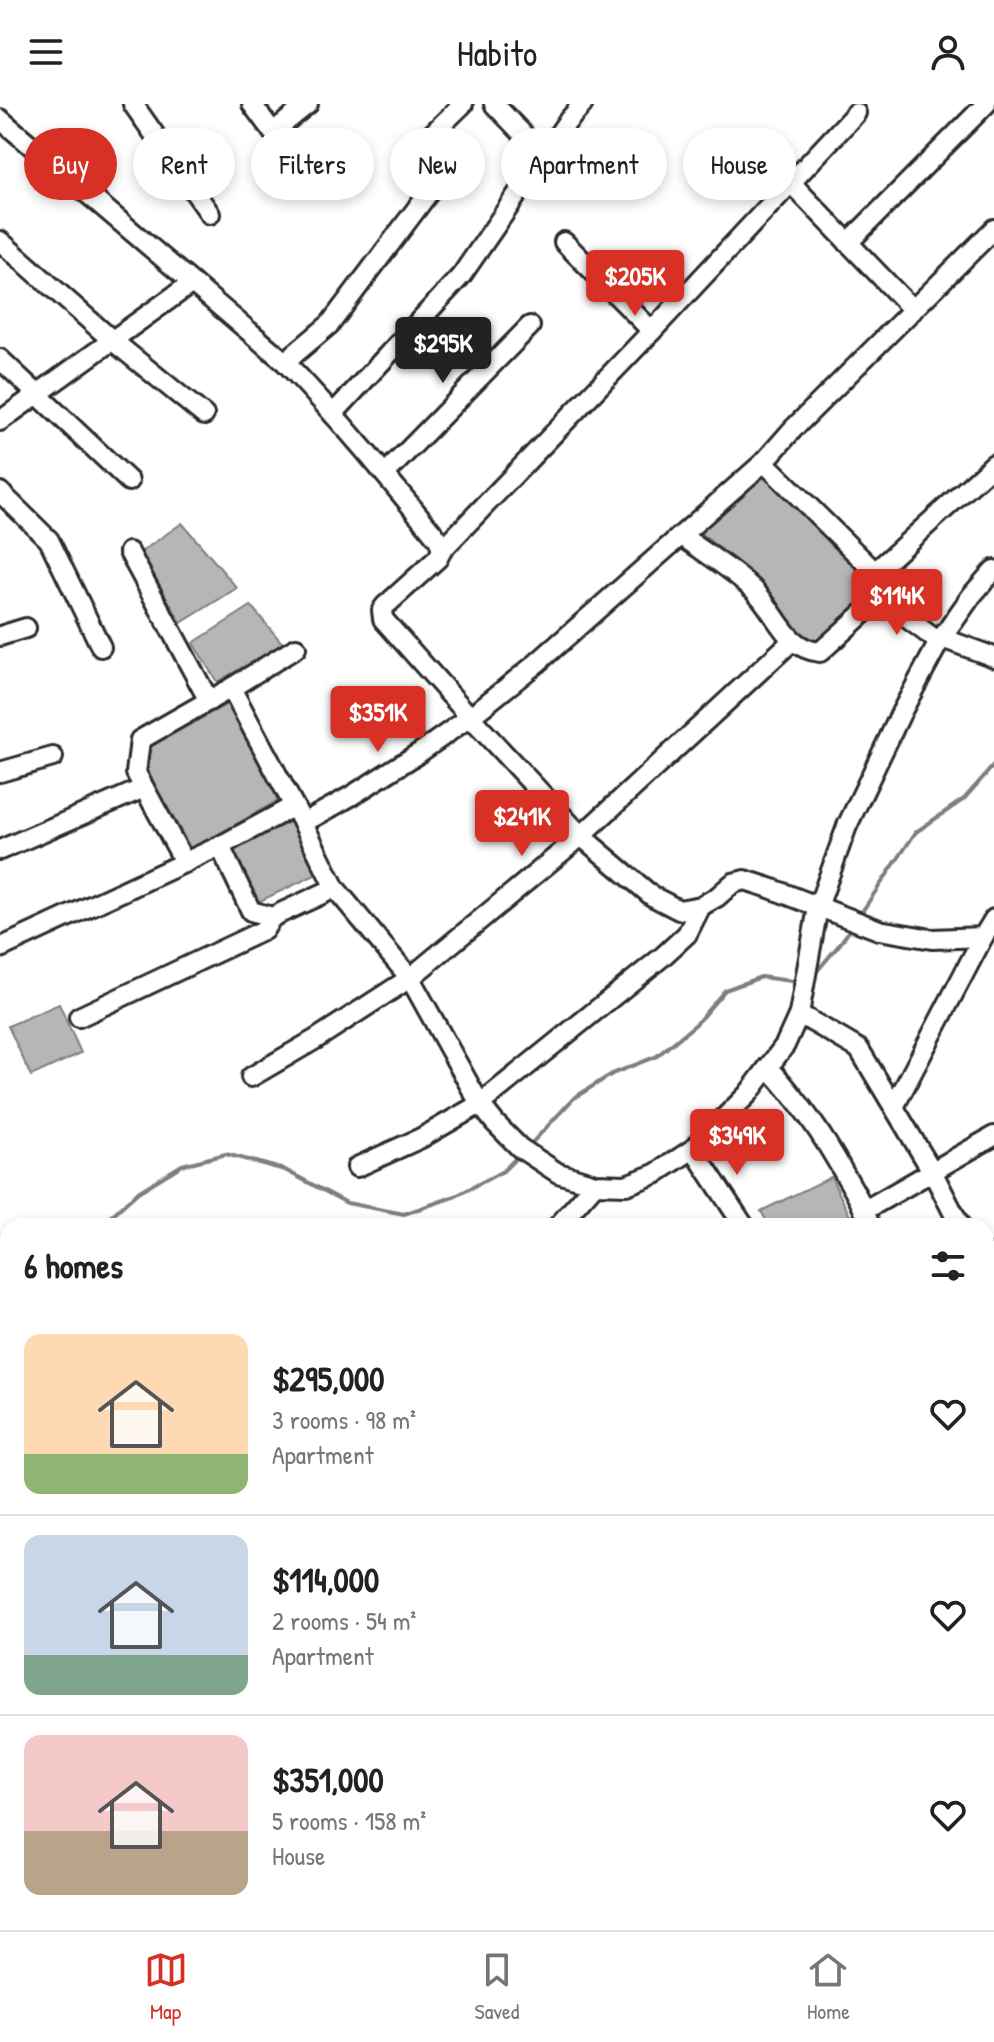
<!DOCTYPE html>
<meta charset="utf-8">
<style>
:root{--surface:#fff;--page:#f6f6f6;--text:#222;--muted:#767676;--line:#e0e0e0;--accent:#d93025}
body{margin:0;font-family:"Patrick Hand",sans-serif;background:var(--page);color:var(--text);height:100vh;display:flex;flex-direction:column;font-size:30px;white-space:nowrap}
*{box-sizing:border-box;margin:0}
p{font-size:26px;color:var(--muted)}
.icon{flex:none;width:44px;height:44px;fill:none;stroke:currentColor;stroke-width:2;stroke-linecap:round;stroke-linejoin:round}
.map{position:relative;flex:1;overflow:hidden}
.panel{position:absolute;left:0px;top:1114px;width:994px;height:712px;display:flex;flex-direction:column;background:var(--surface);border-radius:24px 24px 0 0;box-shadow:0 4px 12px #0003}
.panel>*{flex:none}
.hud{position:absolute;left:24px;top:24px;width:946px;height:72px;display:flex;gap:16px}
.price{position:absolute;translate:-50% -68px;padding:0 18px;border-radius:8px;background:var(--accent);color:#fff;font-size:26px;line-height:52px;filter:drop-shadow(0 2px 4px #0008)}
.price::after{content:'';position:absolute;left:50%;top:48px;width:24px;height:18px;margin-left:-12px;background:inherit;clip-path:polygon(0 0,100% 0,50% 100%)}
.price.current{background:#222;color:#fff}
ul{padding:0;list-style:none}
li{display:flex;align-items:center;gap:24px;height:200px;padding:0 24px}
li+li{border-top:2px solid var(--line)}
li span{display:grid;place-items:center;flex:none;width:224px;height:160px;border-radius:16px;color:#555}
li>.icon{margin-inline-start:auto}
span .icon{width:96px;height:96px;fill:#fffc;stroke-width:1}
li b{font-size:34px}
h2{display:flex;justify-content:space-between;align-items:center;height:96px;padding:0 24px;font-size:34px}
.chip{padding:0 28px;border-radius:36px;background:var(--surface);box-shadow:0 4px 12px #0003;font-size:28px;line-height:72px}
.chip.current{background:var(--accent);color:#fff}
header{display:flex;justify-content:space-between;align-items:center;height:104px;padding:0 24px;background:var(--surface);font-size:36px;font-weight:600}
.tabs{display:flex;justify-content:space-around;align-items:center;height:112px;border-top:2px solid var(--line);background:var(--surface);font-size:22px;color:var(--muted)}
.tabs a{display:grid;justify-items:center;gap:4px}
.tabs .current{color:var(--accent)}
.map>svg:first-child{display:block}
.water{fill:#b6b6b6;stroke:#7e7e7e;stroke-width:2}
.lines{fill:none;stroke-linecap:round;stroke-linejoin:round}
.stream{stroke:#7e7e7e;stroke-width:4}
.street-casing{stroke:#2b2b2b;stroke-width:24}
.street{stroke:#fff;stroke-width:18}
</style>
<header><svg class="icon" aria-label="menu" viewBox="0 0 24 24"><path d="M4 6h16M4 12h16M4 18h16"/></svg>Habito<svg class="icon" aria-label="person" viewBox="0 0 24 24"><circle cx="12" cy="8" r="4"/><path d="M4 21q1-7 8-7t8 7"/></svg></header>
<div class="map">
<svg width="994" height="1826" viewBox="0 0 994 1826">
<rect width="100%" height="100%" fill="#fff"/>
<filter id="ink" filterUnits="userSpaceOnUse"><feTurbulence type="fractalNoise" baseFrequency=".0125" numOctaves="2"/><feDisplacementMap in="SourceGraphic" scale="16" xChannelSelector="R" yChannelSelector="G"/><feConvolveMatrix kernelMatrix="1 2 1 2 8 2 1 2 1" color-interpolation-filters="sRGB"/></filter>
<g filter="url(#ink)">
<!-- water -->
<g class="water">
<polygon points="764,370 868,470 871,491 817,540 797,533 762,478 699,428"/>
<polygon points="182,419 237,484 181,519 141,448"/>
<polygon points="251,502 283,540 217,578 193,539"/>
<polygon points="227,600 279,696 191,745 145,664 152,641"/>
<polygon points="292,717 317,770 258,798 233,745"/>
<polygon points="59,900 81,949 31,972 8,922"/>
<polygon points="831,1073 855,1122 769,1122 761,1107"/>
</g>
<g class="lines">
<!-- stream -->
<g class="stream">
<polyline points="859,812 916,728 964,695 994,661"/>
<polyline points="813,872 839,841 852,823"/>
<polyline points="527,1044 574,994 612,970 657,952 696,920 725,886 761,873 791,877 800,875"/>
<polyline points="100,1122 138,1088 182,1061 226,1050 285,1066 347,1099 404,1110 456,1092 503,1067 520,1050"/>
<polyline points="0,1193 8,1191"/>
</g>
<!-- street casing -->
<g class="street-casing">
<g id="street">
<polyline points="133,0 210,110"/>
<polyline points="252,0 289,50"/>
<polyline points="494,0 543,51"/>
<path d="M0,15L285,258C339,314 389,375 438,435L442,446L438,454L385,502L382,506L383,515L470,613L581,732L652,792L679,806L701,802L717,793L733,779L745,776L770,784L879,826L932,835L983,833L994,815"/>
<polyline points="273,28 308,0"/>
<polyline points="426,36 463,0"/>
<polyline points="791,79 913,206"/>
<polyline points="0,137 113,237 204,311"/>
<polyline points="564,138 652,227"/>
<polyline points="848,139 986,0"/>
<polyline points="0,255 129,377"/>
<polyline points="285,258 330,220 448,63"/>
<polyline points="333,310 461,172 567,18 583,0"/>
<polyline points="0,317 192,179"/>
<polyline points="764,358 875,468 880,494 939,538"/>
<polyline points="385,370 530,222"/>
<polyline points="0,388 49,436 101,543"/>
<path d="M682,432C705,449 732,465 753,485C776,506 784,545 820,548L880,494"/>
<polyline points="442,446 652,227 856,9"/>
<polyline points="129,448 209,597"/>
<polyline points="875,468 994,360"/>
<polyline points="0,532 26,524"/>
<polyline points="942,534 994,553"/>
<polyline points="231,584 303,719 335,784 410,874 480,1000 495,1019 520,1044 558,1069 595,1080 626,1081 655,1070 693,1045 748,990 785,941 799,910 818,803 847,722 902,607 939,538 972,491 994,466"/>
<polyline points="0,668 53,653"/>
<polyline points="303,719 351,692 419,649 470,613 537,559 764,358 793,325 994,125"/>
<polyline points="220,742 251,807 272,813"/>
<polyline points="0,746 144,684"/>
<polyline points="185,759 136,669 140,636 231,584 296,544"/>
<polyline points="0,844 220,742 294,702"/>
<polyline points="799,910 859,945 932,1067 960,1122"/>
<polyline points="79,913 264,826 272,813 335,784"/>
<path d="M768,963C799,996 823,1031 845,1071C855,1088 864,1103 870,1122"/>
<polyline points="251,973 316,935 410,874 581,732 792,537"/>
<polyline points="894,1003 983,833"/>
<polyline points="693,1045 744,1122"/>
<polyline points="357,1063 421,1034 480,1000 662,853 687,830 701,802"/>
<polyline points="865,1106 994,1032"/>
<polyline points="558,1122 595,1080"/>
<polyline points="986,1153 994,1150"/>
<polyline points="986,1175 994,1191"/>
<polyline points="0,1267 8,1264"/>
<polyline points="0,1353 8,1369"/>
<polyline points="986,1408 994,1406"/>
<polyline points="0,1548 8,1542"/>
<polyline points="257,1818 264,1826"/>
<polyline points="339,1826 343,1818"/>
<polyline points="456,1826 461,1818"/>
<polyline points="570,1826 574,1818"/>
</g>
</g>
<!-- street -->
<use href="#street" class="street"/>
</g>
</g>
</svg>
<b class="price" style="left:635px;top:214px">$205K</b>
<b class="price current" style="left:443px;top:281px">$295K</b>
<b class="price" style="left:897px;top:533px">$114K</b>
<b class="price" style="left:378px;top:650px">$351K</b>
<b class="price" style="left:522px;top:754px">$241K</b>
<b class="price" style="left:737px;top:1073px">$349K</b>
<div class="hud">
<a class="chip current">Buy</a>
<a class="chip">Rent</a>
<a class="chip">Filters</a>
<a class="chip">New</a>
<a class="chip">Apartment</a>
<a class="chip">House</a>
</div>
<section class="panel">
<h2>6 homes<svg class="icon" aria-label="filters" viewBox="0 0 24 24"><path d="M4 7h16M4 17h16"/><circle cx="9" cy="7" r="2"/><circle cx="15" cy="17" r="2"/></svg></h2>
<ul>
<li><span style="background:linear-gradient(#ffd9b3 75%,#8fb573 0)"><svg class="icon" aria-label="home" viewBox="0 0 24 24"><path d="M3 11l9-7 9 7M6 9v11h12V9"/></svg></span><div><b>$295,000</b><p>3 rooms · 98 m²</p><p>Apartment</p></div><svg class="icon" aria-label="heart" viewBox="0 0 24 24"><path d="M12 20l-8-8c-3-5 5-10 8-4 3-6 11-1 8 4z"/></svg></li>
<li><span style="background:linear-gradient(#c9d6e8 75%,#7fa58c 0)"><svg class="icon" aria-label="home" viewBox="0 0 24 24"><path d="M3 11l9-7 9 7M6 9v11h12V9"/></svg></span><div><b>$114,000</b><p>2 rooms · 54 m²</p><p>Apartment</p></div><svg class="icon" aria-label="heart" viewBox="0 0 24 24"><path d="M12 20l-8-8c-3-5 5-10 8-4 3-6 11-1 8 4z"/></svg></li>
<li><span style="background:linear-gradient(#f6c9c9 60%,#b9a48a 0)"><svg class="icon" aria-label="home" viewBox="0 0 24 24"><path d="M3 11l9-7 9 7M6 9v11h12V9"/></svg></span><div><b>$351,000</b><p>5 rooms · 158 m²</p><p>House</p></div><svg class="icon" aria-label="heart" viewBox="0 0 24 24"><path d="M12 20l-8-8c-3-5 5-10 8-4 3-6 11-1 8 4z"/></svg></li>
</ul>
</section>
</div>
<nav class="tabs">
<a class="current"><svg class="icon" aria-label="map" viewBox="0 0 24 24"><path d="M3 6l6-2 6 2 6-2v14l-6 2-6-2-6 2zM9 4v14M15 6v14"/></svg>Map</a>
<a><svg class="icon" aria-label="saved" viewBox="0 0 24 24"><path d="M7 4h10v16l-5-4-5 4z"/></svg>Saved</a>
<a><svg class="icon" aria-label="home" viewBox="0 0 24 24"><path d="M3 11l9-7 9 7M6 9v11h12V9"/></svg>Home</a>
</nav>
